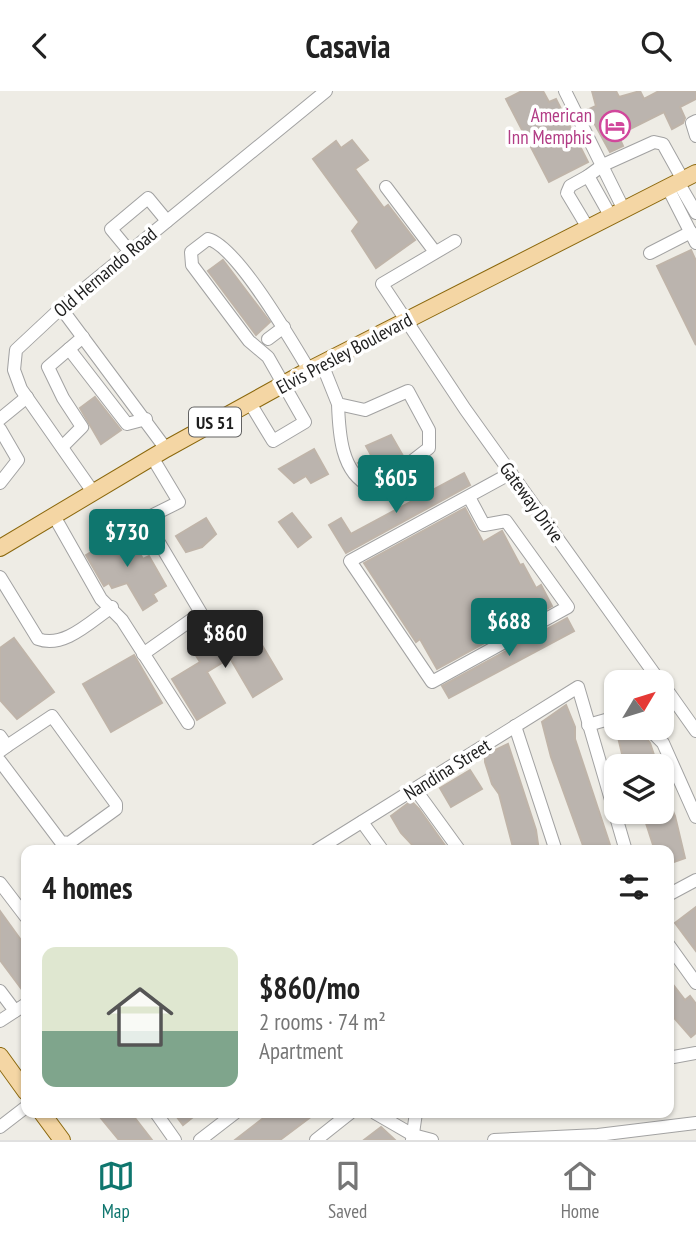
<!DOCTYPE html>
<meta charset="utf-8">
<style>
:root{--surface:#fff;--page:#f6f6f6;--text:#222;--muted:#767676;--line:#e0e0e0;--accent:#0f766e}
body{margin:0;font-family:"PT Sans Narrow",sans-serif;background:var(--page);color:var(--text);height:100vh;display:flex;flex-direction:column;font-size:26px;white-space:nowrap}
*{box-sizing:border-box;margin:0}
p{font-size:23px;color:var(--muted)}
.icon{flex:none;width:38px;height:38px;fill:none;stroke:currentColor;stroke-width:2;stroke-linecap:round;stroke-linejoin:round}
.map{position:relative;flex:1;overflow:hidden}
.sheet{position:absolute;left:21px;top:754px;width:653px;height:273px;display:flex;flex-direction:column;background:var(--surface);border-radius:14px;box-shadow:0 2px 5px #0004}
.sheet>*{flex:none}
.needle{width:46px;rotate:52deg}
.tools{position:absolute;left:604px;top:579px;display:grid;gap:14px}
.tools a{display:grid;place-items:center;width:70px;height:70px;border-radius:14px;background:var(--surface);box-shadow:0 2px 5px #0004;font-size:35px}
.price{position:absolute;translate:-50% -60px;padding:0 16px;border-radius:7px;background:var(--accent);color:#fff;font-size:23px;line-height:46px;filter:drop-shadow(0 2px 4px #0008)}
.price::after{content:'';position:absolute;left:50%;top:42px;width:21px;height:16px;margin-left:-10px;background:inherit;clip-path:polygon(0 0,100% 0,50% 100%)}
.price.active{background:#222;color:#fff}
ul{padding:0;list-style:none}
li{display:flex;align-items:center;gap:21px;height:175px;padding:0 21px}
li+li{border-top:2px solid var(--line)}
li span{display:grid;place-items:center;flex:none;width:196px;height:140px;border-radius:14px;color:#555}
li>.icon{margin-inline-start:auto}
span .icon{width:84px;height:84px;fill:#fffc;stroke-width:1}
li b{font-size:30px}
h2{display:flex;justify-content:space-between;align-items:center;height:84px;padding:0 21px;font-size:30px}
header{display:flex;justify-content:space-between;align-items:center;height:91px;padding:0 21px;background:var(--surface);font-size:32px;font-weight:700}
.menu{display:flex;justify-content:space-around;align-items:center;height:98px;border-top:2px solid var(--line);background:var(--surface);font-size:19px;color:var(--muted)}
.menu a{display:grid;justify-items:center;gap:4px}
.menu .active{color:var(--accent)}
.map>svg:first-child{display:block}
.building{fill:#bbb4ae;stroke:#bfb4a9;stroke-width:2}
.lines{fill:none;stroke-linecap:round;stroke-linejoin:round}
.minor-casing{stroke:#a2a2a2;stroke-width:14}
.major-casing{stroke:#8b680d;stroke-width:18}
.minor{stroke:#fff;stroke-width:12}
.major{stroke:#f4d6a4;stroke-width:16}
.labels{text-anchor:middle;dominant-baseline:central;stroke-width:7;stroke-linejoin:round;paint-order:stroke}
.shield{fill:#fff;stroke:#626262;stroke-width:2}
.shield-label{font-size:18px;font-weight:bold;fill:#1e1e1e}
.hotel-label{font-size:19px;fill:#b23c85;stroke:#fff;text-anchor:end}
.street-label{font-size:19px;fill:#1e1e1e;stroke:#fff}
</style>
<header><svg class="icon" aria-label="back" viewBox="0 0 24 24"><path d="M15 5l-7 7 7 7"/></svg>Casavia<svg class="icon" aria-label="search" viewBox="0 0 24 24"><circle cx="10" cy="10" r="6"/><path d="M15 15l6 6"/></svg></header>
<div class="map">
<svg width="696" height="1049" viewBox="0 0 696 1049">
<rect width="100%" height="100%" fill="#eeece5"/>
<!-- building -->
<g class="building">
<polygon points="522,0 543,0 549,11 556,8 588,71 549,91 506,8"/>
<polygon points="592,0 616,0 619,6 640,0 644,8 659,0 696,0 696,8 680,16 685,27 683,32 672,38 664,21 618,44 623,55 610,61 587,19 596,15"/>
<polygon points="352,49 368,69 355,78 384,117 388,114 415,149 376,177 352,140 359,131 313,68 336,50 341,57"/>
<polygon points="691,159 696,170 696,254 657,175"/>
<polygon points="223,169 270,231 256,244 208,180"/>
<polygon points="95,306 121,339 101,353 80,317"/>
<polygon points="391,344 403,365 379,379 377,376 366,382 358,372 371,364 366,355"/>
<polygon points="314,358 328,383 311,392 306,385 294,392 279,378"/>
<polygon points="464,382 470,394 346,462 329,434 341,427 351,443"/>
<polygon points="465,417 483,451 502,440 520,474 523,473 536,497 541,494 552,515 437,578 420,548 416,551 364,472"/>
<polygon points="292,422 311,446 298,456 279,431"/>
<polygon points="206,427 216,443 202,456 186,461 176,445"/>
<polygon points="127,440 143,468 149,465 166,495 153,503 157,510 143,519 127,492 112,497 109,492 104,495 86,464"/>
<polygon points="567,527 574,540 449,607 442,595"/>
<polygon points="214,538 224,553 253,539 282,588 253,606 230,567 207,581 225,612 197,629 172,588 200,571 189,553"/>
<polygon points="14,547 54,601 17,628 0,609 0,557"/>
<polygon points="134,564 162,612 111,641 83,593"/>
<polygon points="566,614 575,636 575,648 612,760 585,760 551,666 542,631"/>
<polygon points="639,638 650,652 658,676 628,676 624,671 618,646"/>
<polygon points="508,653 536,739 539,760 514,760 499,703 492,693 485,671 485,664"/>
<polygon points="470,679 482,698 451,716 440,697"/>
<polygon points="663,697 675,725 685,767 668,773 668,760 655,760 644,726 645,721 662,721"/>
<polygon points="411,710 419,718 449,760 418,760 401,742 391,725"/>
<polygon points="696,816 696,860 675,832"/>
<polygon points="0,820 26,856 26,904 0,869"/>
<polygon points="668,887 685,909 690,905 696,913 696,942 691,946 668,920"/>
<polygon points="106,1022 131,1022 152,1049 119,1049 100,1026"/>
<polygon points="174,1022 198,1022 183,1034"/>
<polygon points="270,1022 316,1022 280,1049 235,1049"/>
<polygon points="381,1036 395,1049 364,1049"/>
</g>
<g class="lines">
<!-- minor casing -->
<g class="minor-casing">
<g id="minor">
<polyline points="565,0 624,119"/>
<polyline points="696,30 692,32 696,45"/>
<polyline points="588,85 603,74 654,51 663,53 683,89"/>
<polyline points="678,91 696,122"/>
<polyline points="386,96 435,161"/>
<polyline points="668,97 696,152"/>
<polyline points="588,137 567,102 570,95 588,85 611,126"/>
<polyline points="455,150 382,193 465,318 661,592"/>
<polyline points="130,161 111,138 148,107 167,130"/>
<polyline points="650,162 691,141"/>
<polyline points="61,217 166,358"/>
<polyline points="268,248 284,236"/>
<polyline points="69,258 127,333 146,328"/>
<path d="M322,273L338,313L365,319L408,300L429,339V357L411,371L370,395C341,382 339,342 338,313"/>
<path d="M250,312L273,350L305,331L268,266L249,250L192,174L191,161L208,148C237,155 292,251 309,279"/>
<polyline points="0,328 27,306"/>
<polyline points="0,338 18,369 0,392"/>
<polyline points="62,356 82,336 63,307 48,276 83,246"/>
<polyline points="93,401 21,298 14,279 16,259 61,217 326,0"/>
<polyline points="469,406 484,434 506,430 568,516 432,591 350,470 511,382"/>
<polyline points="54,425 101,508 122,529 188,632"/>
<path d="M0,486L38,548C64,558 91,530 112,516"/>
<polyline points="143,563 201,522 145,428 179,411 152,366"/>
<polyline points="662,592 696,640"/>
<polyline points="588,634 616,626"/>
<polyline points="515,635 556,760"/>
<polyline points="648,637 663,652 696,726"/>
<polyline points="0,645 7,655 0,660"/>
<polyline points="0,670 61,751 69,752 116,718 116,713 52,625 7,655"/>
<polyline points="415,698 460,760"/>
<polyline points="362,731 383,760"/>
<polyline points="315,760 578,596 626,760"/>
<polyline points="0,792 26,826"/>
<polyline points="668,804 696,789"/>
<polyline points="668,853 696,892"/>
<polyline points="0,900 15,920"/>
<polyline points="0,930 26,913"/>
<polyline points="668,967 696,962"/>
<polyline points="156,1022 175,1049"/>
<polyline points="375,1022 413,1044 432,1049"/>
<polyline points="0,1036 26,1016"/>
<polyline points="200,1049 235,1022"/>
<polyline points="316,1049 350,1022"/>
<polyline points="412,1049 416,1022"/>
<polyline points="494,1049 598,1044 696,1032"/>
</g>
</g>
<!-- major casing -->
<g class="major-casing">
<g id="major">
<polyline points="0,457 166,358 309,279 696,82"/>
<polyline points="0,965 26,1001"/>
<polyline points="42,1022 62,1049"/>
</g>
</g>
<!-- minor -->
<use href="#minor" class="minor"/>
<!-- major -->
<use href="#major" class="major"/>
</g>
<!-- icons -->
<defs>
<g id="hotel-ring" transform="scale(1.575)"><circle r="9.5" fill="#fff" stroke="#d1479c" stroke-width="1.5"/><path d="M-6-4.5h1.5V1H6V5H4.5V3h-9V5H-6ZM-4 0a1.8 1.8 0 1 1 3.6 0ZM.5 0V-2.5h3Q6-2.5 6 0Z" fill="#d1479c"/></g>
</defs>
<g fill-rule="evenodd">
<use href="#hotel-ring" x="615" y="35"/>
</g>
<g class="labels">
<!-- shield labels -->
<rect class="shield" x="189" y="316.5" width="52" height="29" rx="5"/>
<g class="shield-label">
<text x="215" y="331">US 51</text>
</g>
<!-- hotel labels -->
<g class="hotel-label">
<text x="592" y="24">American<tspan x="592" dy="22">Inn Memphis</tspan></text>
</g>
<!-- street labels -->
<g class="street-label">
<text transform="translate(105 181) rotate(-40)">Old Hernando Road</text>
<text transform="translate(344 262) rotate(-28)">Elvis Presley Boulevard</text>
<text transform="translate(532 411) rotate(54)">Gateway Drive</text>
<text transform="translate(447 678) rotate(-32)">Nandina Street</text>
</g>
</g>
</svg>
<div class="tools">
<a><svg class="needle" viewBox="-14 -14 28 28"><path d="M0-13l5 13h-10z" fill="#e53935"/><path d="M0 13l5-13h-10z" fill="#767676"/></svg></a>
<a><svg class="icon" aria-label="layers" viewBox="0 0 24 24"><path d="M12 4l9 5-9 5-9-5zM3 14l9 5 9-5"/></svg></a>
</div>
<b class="price" style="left:396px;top:424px">$605</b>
<b class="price" style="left:127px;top:478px">$730</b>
<b class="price" style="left:509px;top:567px">$688</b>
<b class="price active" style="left:225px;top:579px">$860</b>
<section class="sheet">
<h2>4 homes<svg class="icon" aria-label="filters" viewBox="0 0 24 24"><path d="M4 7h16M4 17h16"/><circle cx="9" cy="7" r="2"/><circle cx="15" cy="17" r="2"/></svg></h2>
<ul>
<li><span style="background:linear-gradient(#dfe7d0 60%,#7fa58c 0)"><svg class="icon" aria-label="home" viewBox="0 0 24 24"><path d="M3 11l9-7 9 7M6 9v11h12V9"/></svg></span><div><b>$860/mo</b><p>2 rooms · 74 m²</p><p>Apartment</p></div></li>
</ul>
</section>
</div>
<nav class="menu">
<a class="active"><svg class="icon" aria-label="map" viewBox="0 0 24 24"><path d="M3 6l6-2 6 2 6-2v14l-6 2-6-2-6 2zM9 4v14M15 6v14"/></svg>Map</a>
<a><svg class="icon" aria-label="saved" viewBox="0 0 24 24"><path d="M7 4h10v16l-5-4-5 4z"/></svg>Saved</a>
<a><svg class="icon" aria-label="home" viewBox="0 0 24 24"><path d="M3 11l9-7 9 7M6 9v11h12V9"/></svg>Home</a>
</nav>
